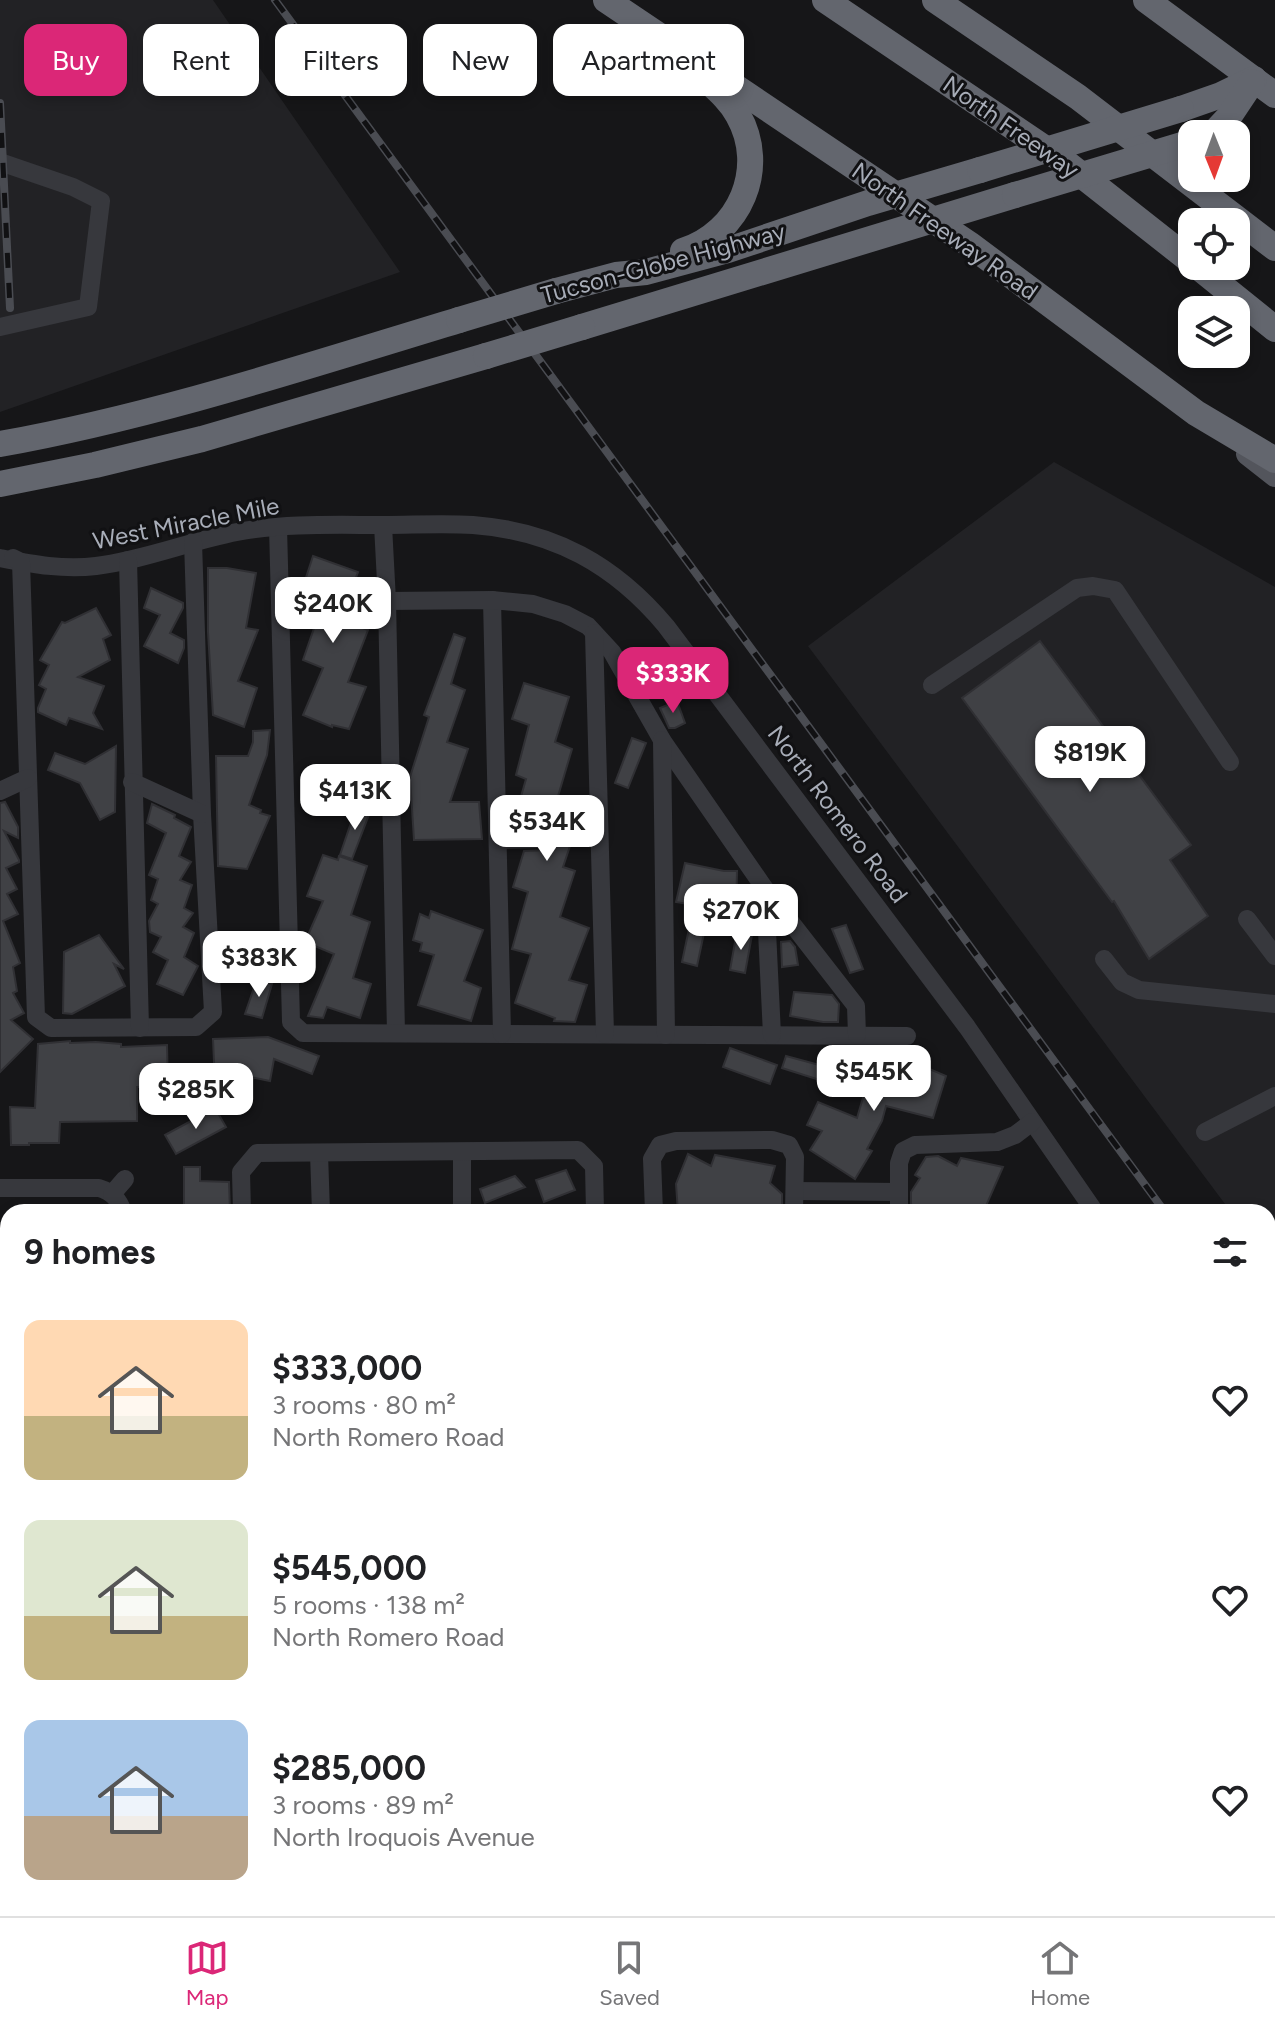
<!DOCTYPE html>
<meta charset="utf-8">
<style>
:root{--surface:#fff;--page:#f2f2f2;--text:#202124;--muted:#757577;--line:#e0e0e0;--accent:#db2777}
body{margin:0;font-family:Figtree,sans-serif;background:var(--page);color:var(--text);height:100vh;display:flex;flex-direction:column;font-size:30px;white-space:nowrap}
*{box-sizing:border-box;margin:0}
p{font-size:26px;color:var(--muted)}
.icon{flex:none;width:44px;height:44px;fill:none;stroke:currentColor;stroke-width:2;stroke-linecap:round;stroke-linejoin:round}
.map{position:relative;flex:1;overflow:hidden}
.drawer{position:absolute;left:0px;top:1204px;width:1276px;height:712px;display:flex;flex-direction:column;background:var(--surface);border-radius:24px 24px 0 0;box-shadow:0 4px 12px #0003}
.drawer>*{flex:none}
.guide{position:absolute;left:24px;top:24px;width:800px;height:72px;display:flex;gap:16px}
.needle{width:52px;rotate:179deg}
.fabs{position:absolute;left:1178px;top:120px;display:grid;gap:16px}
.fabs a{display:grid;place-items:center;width:72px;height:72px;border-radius:16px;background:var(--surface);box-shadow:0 4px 12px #0003;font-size:40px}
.price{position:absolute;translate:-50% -68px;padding:0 18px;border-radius:16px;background:#fff;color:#222;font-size:26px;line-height:52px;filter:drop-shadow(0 2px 4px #0008)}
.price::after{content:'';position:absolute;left:50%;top:48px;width:24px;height:18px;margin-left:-12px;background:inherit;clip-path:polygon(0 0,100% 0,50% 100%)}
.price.selected{background:var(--accent);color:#fff}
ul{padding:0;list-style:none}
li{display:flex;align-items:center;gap:24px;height:200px;padding:0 24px}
li span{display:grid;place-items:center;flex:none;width:224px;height:160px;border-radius:16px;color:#555}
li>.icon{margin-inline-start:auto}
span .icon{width:96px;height:96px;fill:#fffc;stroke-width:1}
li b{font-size:34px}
h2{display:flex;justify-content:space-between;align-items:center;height:96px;padding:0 24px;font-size:34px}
.chip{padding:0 28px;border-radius:16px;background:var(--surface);box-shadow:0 4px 12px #0003;font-size:28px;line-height:72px}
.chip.selected{background:var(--accent);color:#fff}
.menu{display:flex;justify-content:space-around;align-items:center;height:112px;border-top:2px solid var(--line);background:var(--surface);font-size:22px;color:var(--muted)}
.menu a{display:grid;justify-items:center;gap:4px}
.menu .selected{color:var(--accent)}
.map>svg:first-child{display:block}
.built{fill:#222225}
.building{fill:#404145;stroke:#303034;stroke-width:2}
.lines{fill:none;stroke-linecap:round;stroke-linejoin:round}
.minor{stroke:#37383d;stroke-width:18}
.major{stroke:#53555c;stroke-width:22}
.highway{stroke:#63666e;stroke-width:26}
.rail-casing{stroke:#4a4c52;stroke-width:8}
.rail{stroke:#111113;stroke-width:5;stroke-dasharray:15;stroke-linecap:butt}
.highway-bridge{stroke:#63666e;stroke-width:26}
.labels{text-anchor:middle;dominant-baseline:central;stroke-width:6;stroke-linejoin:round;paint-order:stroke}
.street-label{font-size:24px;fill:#a8adb8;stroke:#111113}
</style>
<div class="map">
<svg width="1275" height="1916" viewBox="0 0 1275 1916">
<rect width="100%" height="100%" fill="#161618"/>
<!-- built -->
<g class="built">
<polygon points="0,0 213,0 400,272 0,412"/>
<polygon points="1054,462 1275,587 1275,1271 1268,1261 1268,1212 1231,1212 808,646"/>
</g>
<!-- building -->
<g class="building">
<polygon points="313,556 358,572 340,620 368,630 348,682 366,687 349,729 332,725 332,727 303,715 323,668 303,660 321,608 300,596"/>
<polygon points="208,568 227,568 256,573 246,628 258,630 238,681 257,688 244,727 213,715 208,632"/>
<polygon points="151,588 183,603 183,608 170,633 184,640 184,648 178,663 144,646 160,615 144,608"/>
<polygon points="96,608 111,635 103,639 110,660 78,677 104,686 93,713 102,729 69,718 66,725 38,712 38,708 46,689 39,685 49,665 40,660 62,622 65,623"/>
<polygon points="454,634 465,638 451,684 465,690 447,742 468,749 450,802 479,802 482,839 414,840 410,777 429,717 424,715"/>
<polygon points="1040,641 1191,845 1170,860 1208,916 1149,959 1114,901 1112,902 962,698"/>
<polygon points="524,683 569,697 555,742 572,749 556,803 582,810 563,867 575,871 560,917 589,928 569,980 587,985 575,1022 554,1021 555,1018 515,1003 531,954 512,949 528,892 513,887 524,851 549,850 553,845 555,840 554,833 548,828 512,828 526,779 516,775 529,725 512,719"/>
<polygon points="677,701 685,723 675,728 669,728 660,708"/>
<polygon points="270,730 267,755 249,805 261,810 260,813 270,816 247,869 218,866 216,756 248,756 253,742 253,731"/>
<polygon points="632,738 646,743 628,788 615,783"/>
<polygon points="116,746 115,812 100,820 80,783 48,770 55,753 85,764"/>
<polygon points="5,802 18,827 18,838 4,831 19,860 19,862 6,868 17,889 7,894 18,914 3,921 20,963 13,967 17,991 13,993 24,1013 11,1020 33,1039 0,1072 0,803"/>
<polygon points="152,804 175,815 174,818 191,827 179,856 191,862 180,880 192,885 184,908 193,913 183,927 194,933 184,957 198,966 183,995 157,984 168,960 153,952 161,937 150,932 149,921 158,904 151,900 158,879 149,875 166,833 147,823"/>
<polygon points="357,805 370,812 352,859 340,855"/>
<polygon points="323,855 338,860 339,856 367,866 351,915 370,922 353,978 371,984 360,1018 327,1007 323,1018 308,1016 334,954 305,942 323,901 307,896"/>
<polygon points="685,863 724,871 737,871 736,914 708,914 697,966 682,962 694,905 676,902"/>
<polygon points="431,911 483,930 464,981 481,988 471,1021 418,1005 434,955 420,951 422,943 413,940 420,914 429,918"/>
<polygon points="846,925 863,969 850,973 832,929"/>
<polygon points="737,931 752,935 745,973 730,970"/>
<polygon points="99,935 124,969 114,964 125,986 72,1014 63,1013 64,952"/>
<polygon points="790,941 795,947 798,965 782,967 781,942"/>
<polygon points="257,979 272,984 262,1018 245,1014"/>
<polygon points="794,992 832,995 839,1004 838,1022 823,1022 790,1016"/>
<polygon points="268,1037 319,1056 312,1074 274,1059 270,1081 235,1074 236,1084 215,1085 213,1039"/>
<polygon points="70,1041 70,1043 96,1042 121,1044 121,1047 167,1045 168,1087 137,1087 137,1121 60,1122 59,1143 29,1143 29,1145 11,1145 10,1107 35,1108 38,1044"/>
<polygon points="730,1048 777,1065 770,1084 723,1067"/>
<polygon points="786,1056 834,1069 829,1083 782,1068"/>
<polygon points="899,1056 946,1076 933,1118 886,1106 882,1121 867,1149 872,1151 855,1179 810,1150 822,1131 807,1125 818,1102 857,1118 872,1067 894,1076"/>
<polygon points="215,1108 226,1127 176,1154 165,1135"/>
<polygon points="688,1154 711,1166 715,1155 775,1166 770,1183 782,1194 782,1209 779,1212 678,1212 676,1184"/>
<polygon points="938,1156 957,1166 961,1158 1003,1167 986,1206 984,1205 980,1212 922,1212 911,1204 911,1192 920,1178 915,1175 926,1157"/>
<polygon points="184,1167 200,1167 200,1181 229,1182 230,1212 217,1212 217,1209 184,1210"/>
<polygon points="566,1170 575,1190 544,1202 536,1180"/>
<polygon points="515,1176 525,1187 485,1203 480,1189"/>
</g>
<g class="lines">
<!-- minor -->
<g class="minor">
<polyline points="0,162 73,187 101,201 88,307 0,327"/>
<polyline points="383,525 387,601 396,1033"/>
<polyline points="278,527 291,1022 303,1033 907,1036"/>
<path d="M0,558C32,564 63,570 96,566C144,560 190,541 237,532C285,523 334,525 383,525C413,525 443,523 473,525C554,531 615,565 666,626L967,1027L1095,1212"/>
<polyline points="13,558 21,562 36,1017 51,1028 196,1027 213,1012 202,814 193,542"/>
<polyline points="128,560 140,1028"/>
<polyline points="492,600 502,1034"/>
<polyline points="387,601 492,600 533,604 565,614 588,626 612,652 662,740 765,889 856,1006 857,1035"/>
<polyline points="594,633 605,1034"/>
<polyline points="932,685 1077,588 1093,586 1115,590 1230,762"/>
<polyline points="662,740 666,1035"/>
<polyline points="132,782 202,814"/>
<polyline points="0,791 28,778"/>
<polyline points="498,840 543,839"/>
<polyline points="765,889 772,1035"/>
<polyline points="1247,919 1275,956"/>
<polyline points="1104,959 1122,982 1139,990 1275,1004"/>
<polyline points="1205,1132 1275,1096"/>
<polyline points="462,1152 462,1212"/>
<polyline points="319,1153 321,1212"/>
<path d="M0,1188H99C112,1192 119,1199 123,1212"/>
<polyline points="795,1191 899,1192"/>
<polyline points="112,1194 125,1179"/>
<polyline points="242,1212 241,1172 257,1153 578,1150 594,1166 595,1212"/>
<polyline points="654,1212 652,1159 660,1145 676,1141 772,1140 789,1145 795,1157 794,1212"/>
<polyline points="899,1212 899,1163 903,1151 915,1145 997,1142 1015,1135 1032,1122"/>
<polyline points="0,1301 8,1301"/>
<polyline points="0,1404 8,1404"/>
<polyline points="1268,1453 1275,1465"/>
<polyline points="0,1511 8,1511"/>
<polyline points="1268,1515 1275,1511"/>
<polyline points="0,1623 8,1623"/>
<polyline points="1268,1630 1275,1629"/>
<polyline points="0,1831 8,1831"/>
<polyline points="249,1908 249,1916"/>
<polyline points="422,1908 422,1916"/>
<polyline points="94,1916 94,1908"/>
<polyline points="690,1916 690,1908"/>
<polyline points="928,1916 932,1908"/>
</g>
<!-- major -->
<polyline class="major" points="1247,454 1275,476"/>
<!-- highway -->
<g class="highway">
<polyline points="606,0 969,244 1196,413 1275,460"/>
<polyline points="825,0 1065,162 1192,262"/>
<polyline points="935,0 1078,97 1275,248"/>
<polyline points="1146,0 1275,95"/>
<polyline points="1181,109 1221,95 1254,79"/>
<polyline points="1213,134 1228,118 1252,82"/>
<path d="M683,251C740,233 768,168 738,115C731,102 720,92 709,82"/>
<polyline points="1197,266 1275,329"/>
<polyline points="556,291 616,275 646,272 728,250 868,203 980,170"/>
<polyline points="582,327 1015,195"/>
<path d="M0,444C156,416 307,366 459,320"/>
<polyline points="0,484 95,465 202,439 486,356"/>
</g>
<!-- rail casing -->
<g class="rail-casing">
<g id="rail">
<polyline points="275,0 1165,1212"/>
<polyline points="0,103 10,308"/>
<polyline points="1268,1333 1275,1342"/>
<polyline points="1268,1352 1275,1362"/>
</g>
</g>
<!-- rail -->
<use href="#rail" class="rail"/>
<!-- highway-bridge -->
<g class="highway-bridge">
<polyline points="980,170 1181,109"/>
<polyline points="1015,195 1192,142"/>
<polyline points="459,320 556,291"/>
<polyline points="486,356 582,327"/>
</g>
</g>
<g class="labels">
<!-- street labels -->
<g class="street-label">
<text transform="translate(1011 127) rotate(35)">North Freeway</text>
<text transform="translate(945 231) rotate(35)">North Freeway Road</text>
<text transform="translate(663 263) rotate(-15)">Tucson-Globe Highway</text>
<text transform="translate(186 523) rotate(-11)">West Miracle Mile</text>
<text transform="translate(838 814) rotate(53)">North Romero Road</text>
</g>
</g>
</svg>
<div class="fabs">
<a><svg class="needle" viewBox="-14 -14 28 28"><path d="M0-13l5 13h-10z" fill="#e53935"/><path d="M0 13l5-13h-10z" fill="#757577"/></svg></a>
<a><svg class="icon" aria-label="locate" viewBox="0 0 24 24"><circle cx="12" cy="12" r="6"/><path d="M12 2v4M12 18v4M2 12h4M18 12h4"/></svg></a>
<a><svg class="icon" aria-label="layers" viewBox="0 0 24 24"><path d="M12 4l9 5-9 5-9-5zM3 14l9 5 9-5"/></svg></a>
</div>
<b class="price" style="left:333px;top:645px">$240K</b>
<b class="price selected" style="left:673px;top:715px">$333K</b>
<b class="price" style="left:1090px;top:794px">$819K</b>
<b class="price" style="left:355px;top:832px">$413K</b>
<b class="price" style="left:547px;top:863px">$534K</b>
<b class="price" style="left:741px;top:952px">$270K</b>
<b class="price" style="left:259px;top:999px">$383K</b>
<b class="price" style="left:874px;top:1113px">$545K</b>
<b class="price" style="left:196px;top:1131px">$285K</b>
<div class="guide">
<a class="chip selected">Buy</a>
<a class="chip">Rent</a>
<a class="chip">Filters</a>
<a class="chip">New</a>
<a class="chip">Apartment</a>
</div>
<section class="drawer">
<h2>9 homes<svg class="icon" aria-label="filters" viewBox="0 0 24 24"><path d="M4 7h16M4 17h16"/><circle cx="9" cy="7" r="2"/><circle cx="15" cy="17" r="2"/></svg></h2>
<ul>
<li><span style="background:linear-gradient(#ffd9b3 60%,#c2b280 0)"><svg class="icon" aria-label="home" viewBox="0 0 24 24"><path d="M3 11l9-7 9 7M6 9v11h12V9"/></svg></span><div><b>$333,000</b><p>3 rooms · 80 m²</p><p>North Romero Road</p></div><svg class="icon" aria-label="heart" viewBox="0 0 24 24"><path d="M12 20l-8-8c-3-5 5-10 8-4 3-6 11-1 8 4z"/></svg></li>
<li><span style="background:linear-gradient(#dfe7d0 60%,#c2b280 0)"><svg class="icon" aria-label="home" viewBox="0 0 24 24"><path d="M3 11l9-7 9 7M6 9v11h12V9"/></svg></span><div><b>$545,000</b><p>5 rooms · 138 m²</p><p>North Romero Road</p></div><svg class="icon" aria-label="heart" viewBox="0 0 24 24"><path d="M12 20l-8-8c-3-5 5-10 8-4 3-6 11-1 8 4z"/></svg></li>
<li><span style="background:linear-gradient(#a9c7e8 60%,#b9a48a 0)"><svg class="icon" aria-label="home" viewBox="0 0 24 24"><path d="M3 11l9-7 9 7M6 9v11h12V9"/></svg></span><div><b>$285,000</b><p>3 rooms · 89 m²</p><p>North Iroquois Avenue</p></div><svg class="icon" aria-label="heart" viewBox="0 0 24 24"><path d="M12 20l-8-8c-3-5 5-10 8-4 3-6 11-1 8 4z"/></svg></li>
</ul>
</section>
</div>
<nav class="menu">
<a class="selected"><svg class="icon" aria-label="map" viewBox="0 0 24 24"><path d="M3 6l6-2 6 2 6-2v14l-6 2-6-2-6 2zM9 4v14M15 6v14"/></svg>Map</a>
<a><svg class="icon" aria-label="saved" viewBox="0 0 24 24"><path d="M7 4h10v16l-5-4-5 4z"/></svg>Saved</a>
<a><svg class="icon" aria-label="home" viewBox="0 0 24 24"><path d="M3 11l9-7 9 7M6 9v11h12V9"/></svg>Home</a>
</nav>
